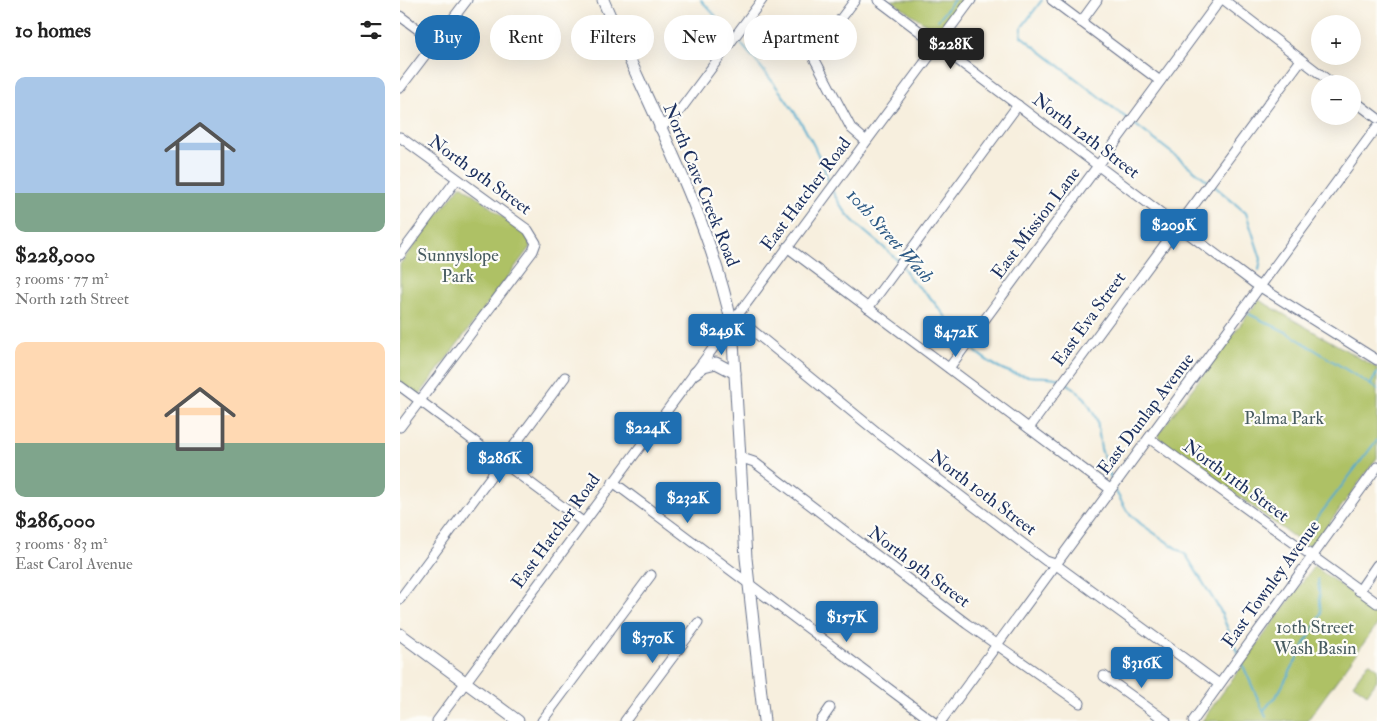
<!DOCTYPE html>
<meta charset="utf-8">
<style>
:root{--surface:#fff;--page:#f2f2f2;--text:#222;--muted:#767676;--accent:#1f6fb2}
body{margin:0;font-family:"IM FELL Double Pica",serif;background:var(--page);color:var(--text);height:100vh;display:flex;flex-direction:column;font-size:19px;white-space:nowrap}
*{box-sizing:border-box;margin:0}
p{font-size:16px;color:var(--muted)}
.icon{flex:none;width:28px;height:28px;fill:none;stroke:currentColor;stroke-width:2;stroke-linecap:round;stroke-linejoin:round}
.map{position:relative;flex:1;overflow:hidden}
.drawer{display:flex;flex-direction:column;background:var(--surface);width:400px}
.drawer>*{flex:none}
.banner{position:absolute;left:15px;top:15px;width:475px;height:45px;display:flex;gap:10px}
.tools{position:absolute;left:911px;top:15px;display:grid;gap:10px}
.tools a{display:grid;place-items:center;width:50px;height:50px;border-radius:50%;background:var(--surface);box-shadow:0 5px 20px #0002;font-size:25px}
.price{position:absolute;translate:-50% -42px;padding:0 11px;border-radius:5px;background:var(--accent);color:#fff;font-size:16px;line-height:32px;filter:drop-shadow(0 1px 2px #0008)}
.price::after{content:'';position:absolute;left:50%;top:30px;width:15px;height:11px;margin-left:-8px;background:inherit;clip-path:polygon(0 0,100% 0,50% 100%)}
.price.active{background:#222;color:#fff}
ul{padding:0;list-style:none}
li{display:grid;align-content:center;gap:10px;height:265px;padding:0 15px}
li span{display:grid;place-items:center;height:155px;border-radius:10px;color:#555}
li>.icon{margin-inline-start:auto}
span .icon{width:90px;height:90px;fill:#fffc;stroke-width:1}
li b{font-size:21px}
h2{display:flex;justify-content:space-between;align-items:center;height:60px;padding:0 15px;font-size:21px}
.pill{padding:0 18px;border-radius:22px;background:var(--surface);box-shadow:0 5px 20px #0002;font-size:18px;line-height:45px}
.pill.active{background:var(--accent);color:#fff}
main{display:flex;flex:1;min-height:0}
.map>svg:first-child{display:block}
.green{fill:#aec165;stroke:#647862}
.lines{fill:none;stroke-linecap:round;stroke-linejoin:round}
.stream{stroke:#4faacd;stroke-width:2}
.minor-casing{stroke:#68728b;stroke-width:11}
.major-casing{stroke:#68728b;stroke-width:13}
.minor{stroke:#fff;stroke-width:9}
.major{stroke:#fff;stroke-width:11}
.labels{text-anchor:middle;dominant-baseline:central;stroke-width:4.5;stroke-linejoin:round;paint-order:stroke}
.street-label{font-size:18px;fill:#1b2f5e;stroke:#fdfcf7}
.park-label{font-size:18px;fill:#475b60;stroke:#fdfcf7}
.water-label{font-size:19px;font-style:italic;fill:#2d5a85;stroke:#fdfcf7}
</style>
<main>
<section class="drawer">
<h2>10 homes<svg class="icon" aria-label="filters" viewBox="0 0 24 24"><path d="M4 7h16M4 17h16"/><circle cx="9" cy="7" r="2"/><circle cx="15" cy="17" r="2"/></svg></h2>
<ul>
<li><span style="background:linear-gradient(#a9c7e8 75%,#7fa58c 0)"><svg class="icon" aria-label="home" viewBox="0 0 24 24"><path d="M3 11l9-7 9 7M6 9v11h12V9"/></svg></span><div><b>$228,000</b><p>3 rooms · 77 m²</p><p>North 12th Street</p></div></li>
<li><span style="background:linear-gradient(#ffd9b3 65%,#7fa58c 0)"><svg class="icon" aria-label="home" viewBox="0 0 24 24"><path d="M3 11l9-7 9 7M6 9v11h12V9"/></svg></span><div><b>$286,000</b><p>3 rooms · 83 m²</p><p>East Carol Avenue</p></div></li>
</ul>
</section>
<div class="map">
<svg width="977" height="721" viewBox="0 0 977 721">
<rect width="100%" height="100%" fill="#fdfcf7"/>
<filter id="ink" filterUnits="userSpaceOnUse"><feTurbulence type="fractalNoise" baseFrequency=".02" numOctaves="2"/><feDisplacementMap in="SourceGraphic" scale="10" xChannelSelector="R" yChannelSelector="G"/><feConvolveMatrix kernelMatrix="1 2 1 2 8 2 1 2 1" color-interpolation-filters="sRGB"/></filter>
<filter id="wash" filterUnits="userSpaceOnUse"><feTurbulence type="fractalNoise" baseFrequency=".0096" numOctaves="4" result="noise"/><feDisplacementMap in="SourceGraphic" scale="20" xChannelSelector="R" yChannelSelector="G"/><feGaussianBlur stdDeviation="1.12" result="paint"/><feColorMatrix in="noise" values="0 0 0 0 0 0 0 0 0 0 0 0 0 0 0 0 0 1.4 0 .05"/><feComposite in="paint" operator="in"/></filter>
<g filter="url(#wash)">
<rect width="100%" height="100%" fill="#f7efde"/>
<!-- green -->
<g class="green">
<polygon points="491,0 564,0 543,28 536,31"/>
<polygon points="60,186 63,186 129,237 130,247 21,393 17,394 0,383 0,264"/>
<polygon points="859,300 977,368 977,458 914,544 906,546 759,438 759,433"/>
<polygon points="914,566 977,612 977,625 907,721 802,721"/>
<polygon points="969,662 977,668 977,680 967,694 953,684"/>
</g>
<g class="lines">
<!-- stream -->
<g class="stream">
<polyline points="301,0 333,35"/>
<polyline points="642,0 622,27 621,36 729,120"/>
<polyline points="538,20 554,0"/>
<path d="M336,38C375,82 412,128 430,185"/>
<polyline points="733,123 808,181"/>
<polyline points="812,184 846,213 861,259 859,270"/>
<path d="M433,192C451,228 474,235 499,262"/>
<polyline points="503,267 511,280 529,296 566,342"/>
<polyline points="849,314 888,333 977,389"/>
<path d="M569,345C584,361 606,374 627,376C640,378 649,375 662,380"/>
<polyline points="666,382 685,398 697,420 701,449 712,481"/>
<polyline points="971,384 977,373"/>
<polyline points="715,490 727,511 741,524 786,555 820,610 838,654"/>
<polyline points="913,532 915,521 977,440"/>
<polyline points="841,661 866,717"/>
<polyline points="864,710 879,692 921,614 918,579"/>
</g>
</g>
</g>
<g filter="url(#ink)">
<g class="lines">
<!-- minor casing -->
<g class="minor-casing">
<g id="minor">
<polyline points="455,0 413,56 451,128 466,141"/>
<polyline points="478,0 854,283 977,360"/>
<polyline points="652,0 760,81"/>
<polyline points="824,0 933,84"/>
<polyline points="0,16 35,42"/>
<polyline points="681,22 697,0"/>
<polyline points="0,88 67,0"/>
<polyline points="952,99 977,118"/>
<polyline points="259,128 275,117 362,0"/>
<polyline points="0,137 128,230 136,243 133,251 0,427"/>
<polyline points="387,247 710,489"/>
<polyline points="0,255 57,179"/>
<polyline points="468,308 618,105"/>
<polyline points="332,325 352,330 478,433 646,561 655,564 819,684"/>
<polyline points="549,368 820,0"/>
<polyline points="0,386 183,522"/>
<polyline points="629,428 901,60"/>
<polyline points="749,438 977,603"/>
<polyline points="339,457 354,462 567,624 680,703"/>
<polyline points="213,482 532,721"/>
<polyline points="959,591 977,565"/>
<polyline points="0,599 165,377"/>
<polyline points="704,676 766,721"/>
<polyline points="37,721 571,0"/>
<polyline points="142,721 251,575"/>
<polyline points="225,721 298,623"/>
<polyline points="421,721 430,708"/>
<polyline points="541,721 977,127"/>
<polyline points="793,721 977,467"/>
</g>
</g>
<!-- major casing -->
<g class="major-casing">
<g id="major">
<path d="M203,0C248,105 308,213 332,325L346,558L364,721"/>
<polyline points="295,373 304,366 316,363 335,373"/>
<polyline points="0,634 118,721"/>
</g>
</g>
<!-- minor -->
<use href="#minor" class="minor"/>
<!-- major -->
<use href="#major" class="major"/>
</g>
</g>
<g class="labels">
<!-- street labels -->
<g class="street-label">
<text transform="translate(686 136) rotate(37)">North 12th Street</text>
<text transform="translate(80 175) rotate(36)">North 9th Street</text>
<text transform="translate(301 185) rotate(68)">North Cave Creek Road</text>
<text transform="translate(406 194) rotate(-53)">East Hatcher Road</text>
<text transform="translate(636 223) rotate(-53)">East Mission Lane</text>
<text transform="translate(689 319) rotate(-54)">East Eva Street</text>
<text transform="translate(746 414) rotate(-53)">East Dunlap Avenue</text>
<text transform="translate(836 481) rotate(36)">North 11th Street</text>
<text transform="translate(583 493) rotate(37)">North 10th Street</text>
<text transform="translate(156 531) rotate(-54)">East Hatcher Road</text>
<text transform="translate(519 567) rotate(37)">North 9th Street</text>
<text transform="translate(871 584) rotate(-54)">East Townley Avenue</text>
</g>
<!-- park labels -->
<g class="park-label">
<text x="58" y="255">Sunnyslope<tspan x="58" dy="21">Park</tspan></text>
<text x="884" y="418">Palma Park</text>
<text x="915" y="627">10th Street<tspan x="915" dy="21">Wash Basin</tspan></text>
</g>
<!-- water labels -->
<g class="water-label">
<text transform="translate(490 236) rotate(48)">10th Street Wash</text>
</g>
</g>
</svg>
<div class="tools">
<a>+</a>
<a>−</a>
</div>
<b class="price active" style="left:551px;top:70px">$228K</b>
<b class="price" style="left:774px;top:251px">$209K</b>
<b class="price" style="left:322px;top:356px">$249K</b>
<b class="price" style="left:556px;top:358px">$472K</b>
<b class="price" style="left:248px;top:454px">$224K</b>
<b class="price" style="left:100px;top:484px">$286K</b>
<b class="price" style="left:288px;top:524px">$232K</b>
<b class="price" style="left:447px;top:643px">$157K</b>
<b class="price" style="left:253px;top:664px">$370K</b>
<b class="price" style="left:742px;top:689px">$316K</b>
<div class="banner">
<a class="pill active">Buy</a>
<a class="pill">Rent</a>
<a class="pill">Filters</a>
<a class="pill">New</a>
<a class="pill">Apartment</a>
</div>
</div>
</main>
